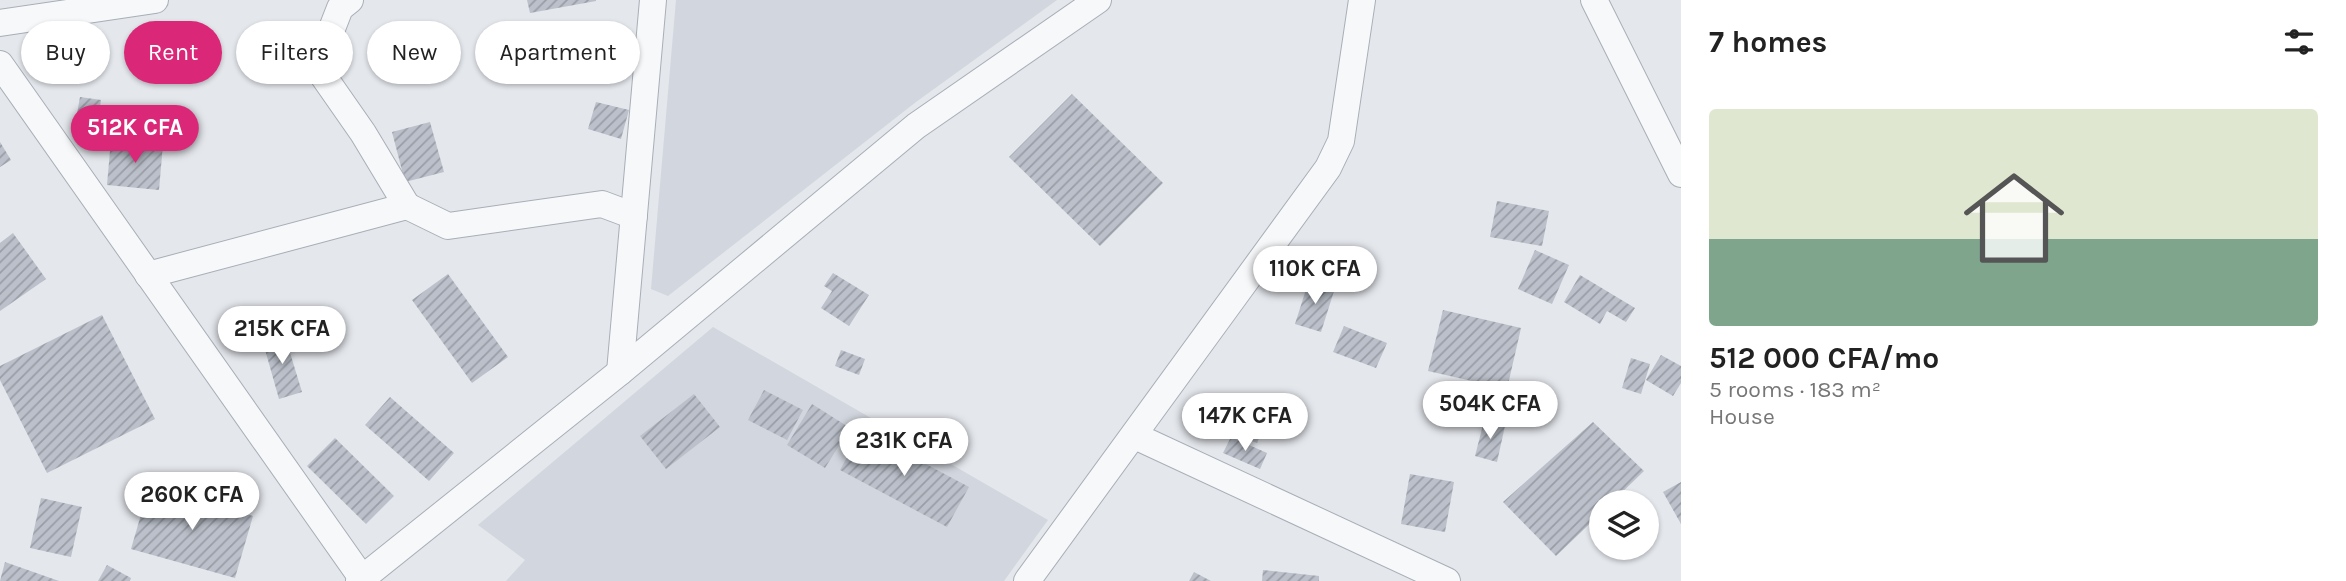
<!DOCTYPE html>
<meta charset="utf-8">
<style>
:root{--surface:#fff;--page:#f2f2f2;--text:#222;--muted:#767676;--accent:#db2777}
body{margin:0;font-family:Karla,sans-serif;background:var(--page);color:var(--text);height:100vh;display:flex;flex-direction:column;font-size:26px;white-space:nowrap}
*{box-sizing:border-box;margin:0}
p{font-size:23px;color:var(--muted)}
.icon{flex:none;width:38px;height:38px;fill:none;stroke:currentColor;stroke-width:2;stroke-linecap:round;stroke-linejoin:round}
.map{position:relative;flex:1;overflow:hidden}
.sheet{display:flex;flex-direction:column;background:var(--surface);width:665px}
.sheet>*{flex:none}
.guide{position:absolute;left:21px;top:21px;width:665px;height:63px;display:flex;gap:14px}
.buttons{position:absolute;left:1589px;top:490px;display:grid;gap:14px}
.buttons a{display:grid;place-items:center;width:70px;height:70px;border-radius:50%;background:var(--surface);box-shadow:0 2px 5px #0004;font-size:35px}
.price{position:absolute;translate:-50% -60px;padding:0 16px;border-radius:24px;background:#fff;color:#222;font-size:23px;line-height:46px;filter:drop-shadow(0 2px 4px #0008)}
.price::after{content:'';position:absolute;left:50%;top:42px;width:21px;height:16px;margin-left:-10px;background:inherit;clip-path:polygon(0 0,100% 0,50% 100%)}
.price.current{background:var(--accent);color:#fff}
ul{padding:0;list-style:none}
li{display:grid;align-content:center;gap:14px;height:371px;padding:0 28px}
li span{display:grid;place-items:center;height:217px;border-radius:7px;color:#555}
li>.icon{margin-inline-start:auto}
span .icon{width:126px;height:126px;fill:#fffc;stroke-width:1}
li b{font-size:30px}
h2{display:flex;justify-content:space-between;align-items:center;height:84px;padding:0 28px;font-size:30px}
.tag{padding:0 24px;border-radius:32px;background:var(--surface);box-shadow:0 2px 5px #0004;font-size:24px;line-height:63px}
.tag.current{background:var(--accent);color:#fff}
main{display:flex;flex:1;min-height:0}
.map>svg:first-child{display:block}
.built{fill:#d2d6de}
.building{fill:url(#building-hatch)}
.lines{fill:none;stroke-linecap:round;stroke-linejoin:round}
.minor-casing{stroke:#a9aeb7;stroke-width:28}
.minor{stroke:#f7f8fa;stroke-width:26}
</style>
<main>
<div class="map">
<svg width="1681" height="581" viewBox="0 0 1681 581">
<defs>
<pattern id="building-hatch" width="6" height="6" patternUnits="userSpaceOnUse" patternTransform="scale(1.75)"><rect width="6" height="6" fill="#bbc0ca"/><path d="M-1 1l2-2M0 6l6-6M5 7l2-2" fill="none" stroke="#989da6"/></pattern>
</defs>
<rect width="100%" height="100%" fill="#e4e7ec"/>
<!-- built -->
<g class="built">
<polygon points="676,0 1057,0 916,102 668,296 651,289"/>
<polygon points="713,327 1048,520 1004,581 506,581 525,560 478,525"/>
</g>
<!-- building -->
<g class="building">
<polygon points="527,0 596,0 596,1 530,13"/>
<polygon points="135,28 155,30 150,69 130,67"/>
<polygon points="1072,94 1163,183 1100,246 1009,157"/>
<polygon points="80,97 101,100 95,139 73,136"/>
<polygon points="596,102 629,110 621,139 588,129"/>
<polygon points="430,122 444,172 405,182 392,132"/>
<polygon points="111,139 163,144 159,190 107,185"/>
<polygon points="0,142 11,160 0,167"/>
<polygon points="1497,201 1549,211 1542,246 1490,237"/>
<polygon points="13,233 46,279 0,311 0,243"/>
<polygon points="1535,250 1569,265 1552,304 1518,289"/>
<polygon points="833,273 869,295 849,326 821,308 832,291 824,286"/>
<polygon points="448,274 508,357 472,383 412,300"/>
<polygon points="1580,275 1635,308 1626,322 1607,311 1600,324 1564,302"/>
<polygon points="1309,280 1335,288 1321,332 1295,324"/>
<polygon points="1443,310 1521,328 1507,389 1428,371"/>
<polygon points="102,315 155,419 47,473 0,380 0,366"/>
<polygon points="1344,326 1387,343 1376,368 1333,352"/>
<polygon points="284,333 302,392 279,399 262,339"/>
<polygon points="841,350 865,359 859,375 835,366"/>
<polygon points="1661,355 1681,366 1681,383 1673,396 1646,380"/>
<polygon points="1631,358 1650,364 1641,394 1622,388"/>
<polygon points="764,390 803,410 787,440 748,420"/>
<polygon points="694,394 720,427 666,469 640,436"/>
<polygon points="390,397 454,453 429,481 365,425"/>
<polygon points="1242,401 1270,412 1257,443 1230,433"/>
<polygon points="812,404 850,428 825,468 787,445"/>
<polygon points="1484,421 1505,426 1497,462 1475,456"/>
<polygon points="1593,422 1644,471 1612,502 1601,502 1601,513 1556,556 1503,502"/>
<polygon points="862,430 969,487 947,527 840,470"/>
<polygon points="1231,437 1267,453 1260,469 1223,453"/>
<polygon points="335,438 394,496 366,524 307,466"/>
<polygon points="1410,474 1454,482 1445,532 1401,524"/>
<polygon points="1681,482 1681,524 1663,492"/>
<polygon points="149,487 253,516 235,578 131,549"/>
<polygon points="41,498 82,507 71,557 30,548"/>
<polygon points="5,562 59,581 0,581"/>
<polygon points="107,565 131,578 130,581 98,581"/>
<polygon points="1263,570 1319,576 1319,581 1262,581"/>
<polygon points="1194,572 1211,581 1189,581"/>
</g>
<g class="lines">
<!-- minor casing -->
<g class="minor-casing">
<g id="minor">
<polyline points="350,0 340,8 317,67 363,133 407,206"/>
<polyline points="1594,0 1681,174"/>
<polyline points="0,23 155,0"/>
<polyline points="0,64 364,581"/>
<polyline points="148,275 407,206 448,226 602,204 634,216"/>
<polyline points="620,372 653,0"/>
<polyline points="1135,436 1447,581"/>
<polyline points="359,581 620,372 916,126 1098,0"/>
<polyline points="1027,581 1328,168 1341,141 1362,0"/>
</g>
</g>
<!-- minor -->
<use href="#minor" class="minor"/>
</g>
</svg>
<div class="buttons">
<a><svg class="icon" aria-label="layers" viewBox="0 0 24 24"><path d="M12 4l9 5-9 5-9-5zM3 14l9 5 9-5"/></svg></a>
</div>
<b class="price current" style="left:135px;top:165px">512K CFA</b>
<b class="price" style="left:1315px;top:306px">110K CFA</b>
<b class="price" style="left:282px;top:366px">215K CFA</b>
<b class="price" style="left:1490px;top:441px">504K CFA</b>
<b class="price" style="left:1245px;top:453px">147K CFA</b>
<b class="price" style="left:904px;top:478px">231K CFA</b>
<b class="price" style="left:192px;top:532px">260K CFA</b>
<div class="guide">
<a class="tag">Buy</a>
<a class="tag current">Rent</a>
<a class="tag">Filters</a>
<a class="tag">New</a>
<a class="tag">Apartment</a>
</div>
</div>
<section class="sheet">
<h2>7 homes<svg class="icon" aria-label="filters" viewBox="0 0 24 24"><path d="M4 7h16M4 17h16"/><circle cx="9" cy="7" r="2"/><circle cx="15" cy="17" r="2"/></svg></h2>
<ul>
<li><span style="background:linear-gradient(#dfe7d0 60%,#7fa58c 0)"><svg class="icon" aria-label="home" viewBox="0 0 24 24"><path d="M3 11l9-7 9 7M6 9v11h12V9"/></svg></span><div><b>512 000 CFA/mo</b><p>5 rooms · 183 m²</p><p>House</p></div></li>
</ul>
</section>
</main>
